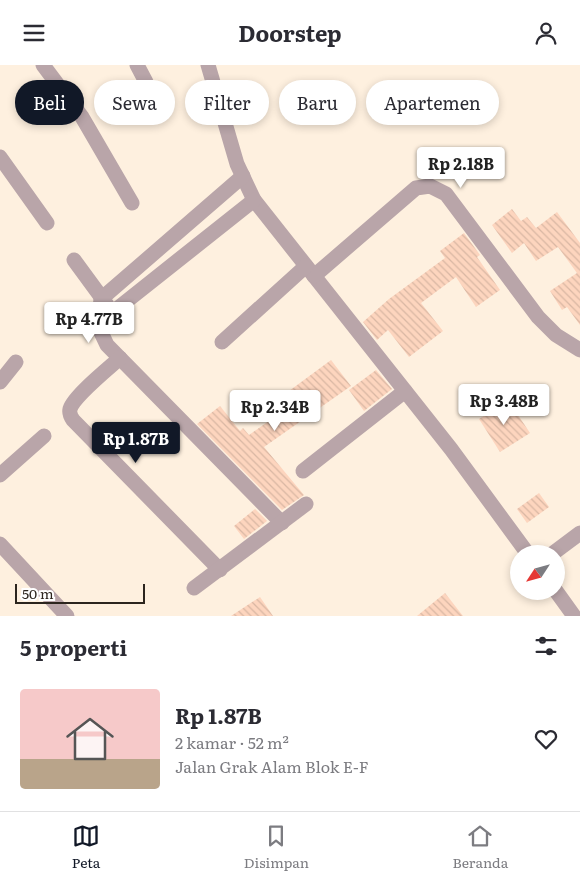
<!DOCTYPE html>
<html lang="id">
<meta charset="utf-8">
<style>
:root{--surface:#fff;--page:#f2f2f3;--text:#2b2b33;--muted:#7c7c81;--line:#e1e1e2;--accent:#111827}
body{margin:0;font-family:Literata,serif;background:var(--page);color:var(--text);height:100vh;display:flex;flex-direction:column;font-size:19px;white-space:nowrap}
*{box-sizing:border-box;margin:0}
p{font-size:16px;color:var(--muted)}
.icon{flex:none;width:28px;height:28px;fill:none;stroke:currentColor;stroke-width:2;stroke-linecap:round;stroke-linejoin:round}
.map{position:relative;height:551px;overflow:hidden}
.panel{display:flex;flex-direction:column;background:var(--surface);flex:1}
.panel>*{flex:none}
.banner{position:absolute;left:15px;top:15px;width:550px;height:45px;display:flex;gap:10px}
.needle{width:32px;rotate:234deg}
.fabs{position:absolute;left:510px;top:480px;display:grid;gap:10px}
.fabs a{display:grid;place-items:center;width:55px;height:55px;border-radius:50%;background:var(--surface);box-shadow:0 2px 8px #0003;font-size:25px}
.scale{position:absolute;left:15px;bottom:12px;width:130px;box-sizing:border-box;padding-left:5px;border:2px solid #2c251e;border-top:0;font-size:14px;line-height:18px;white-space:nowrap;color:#2c251e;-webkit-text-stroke:4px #fff;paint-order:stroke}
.price{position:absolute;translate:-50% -42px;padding:0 11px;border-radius:5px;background:#fff;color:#222;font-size:16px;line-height:32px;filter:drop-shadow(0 1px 2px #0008)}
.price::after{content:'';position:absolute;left:50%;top:30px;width:15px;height:11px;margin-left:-8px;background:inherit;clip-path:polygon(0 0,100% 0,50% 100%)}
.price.selected{background:var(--accent);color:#fff}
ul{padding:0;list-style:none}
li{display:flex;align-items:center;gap:15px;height:125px;padding:0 20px}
li span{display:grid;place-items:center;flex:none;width:140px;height:100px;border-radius:5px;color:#555}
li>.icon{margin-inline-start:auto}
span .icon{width:60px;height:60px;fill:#fffc;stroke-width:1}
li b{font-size:21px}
h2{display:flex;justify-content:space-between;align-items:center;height:60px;padding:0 20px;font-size:21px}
.chip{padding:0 18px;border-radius:22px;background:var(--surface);box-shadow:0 2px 8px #0003;font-size:18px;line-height:45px}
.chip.selected{background:var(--accent);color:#fff}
header{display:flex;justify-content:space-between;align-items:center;height:65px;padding:0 20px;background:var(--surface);font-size:22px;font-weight:700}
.tab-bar{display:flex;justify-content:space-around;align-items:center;height:70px;border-top:1px solid var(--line);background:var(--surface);font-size:14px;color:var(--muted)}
.tab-bar a{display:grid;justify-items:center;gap:2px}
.tab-bar .selected{color:var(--accent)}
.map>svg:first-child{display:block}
.building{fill:url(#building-back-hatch)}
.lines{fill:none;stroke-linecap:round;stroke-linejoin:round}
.minor{stroke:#b9a5a9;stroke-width:15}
</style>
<header><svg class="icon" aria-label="menu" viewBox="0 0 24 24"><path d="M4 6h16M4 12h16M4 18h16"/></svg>Doorstep<svg class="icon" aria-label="person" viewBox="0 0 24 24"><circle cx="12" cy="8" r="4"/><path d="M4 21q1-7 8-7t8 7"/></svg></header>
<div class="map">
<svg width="580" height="551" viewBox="0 0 580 551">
<defs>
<pattern id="building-back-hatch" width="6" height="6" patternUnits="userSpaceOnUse" patternTransform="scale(1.25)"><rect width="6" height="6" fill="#fdd5be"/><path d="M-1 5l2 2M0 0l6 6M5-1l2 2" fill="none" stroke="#d9b7a3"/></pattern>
</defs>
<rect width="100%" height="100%" fill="#fef0df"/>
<!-- building -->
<g class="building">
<polygon points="512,144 521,156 527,152 536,163 557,147 580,178 580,260 567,242 562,245 550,226 577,208 558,182 536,196 524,178 512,188 492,160"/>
<polygon points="464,168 480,190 477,192 500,225 476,242 456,212 421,238 443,266 409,292 388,265 377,275 363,257 389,234 445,193 440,186"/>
<polygon points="331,295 351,321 264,382 304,430 282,445 197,359 220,341 240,366 243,363 249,370 273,353 266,343"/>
<polygon points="376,305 392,324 364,346 349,325"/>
<polygon points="508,335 530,368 500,387 479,354"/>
<polygon points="539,428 549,442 527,458 517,444"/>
<polygon points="255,444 267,456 244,474 234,461"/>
<polygon points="445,528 463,551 417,551"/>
<polygon points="260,532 273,551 231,551"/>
</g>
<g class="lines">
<!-- minor -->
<g class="minor">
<polyline points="43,0 82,52 132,138"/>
<polyline points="137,0 146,17"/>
<polyline points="208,0 237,99 254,135 451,384 528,489"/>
<polyline points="0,92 47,158"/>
<polyline points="243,111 101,234 98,261 107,280 282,458"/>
<polyline points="74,195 107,240"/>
<polyline points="314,211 416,123 430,121 446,129 538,252 556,270 580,285"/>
<polyline points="98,248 113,247 254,135"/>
<polyline points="222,277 306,201"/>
<path d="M120,293C109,303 74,331 70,344C69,348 71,352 73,355L220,505"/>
<polyline points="0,317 16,297"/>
<polyline points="303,406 405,326"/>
<polyline points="0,410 44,371"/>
<polyline points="0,479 67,551"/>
<polyline points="552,489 580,468"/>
<polyline points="194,523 306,439"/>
<polyline points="556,526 574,551"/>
</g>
</g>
</svg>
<div class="fabs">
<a><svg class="needle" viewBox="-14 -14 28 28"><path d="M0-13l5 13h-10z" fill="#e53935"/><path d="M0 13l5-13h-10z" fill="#7c7c81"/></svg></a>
</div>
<div class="scale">50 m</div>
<b class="price" style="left:461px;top:124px">Rp 2.18B</b>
<b class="price" style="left:89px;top:279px">Rp 4.77B</b>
<b class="price" style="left:504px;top:361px">Rp 3.48B</b>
<b class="price" style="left:275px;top:367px">Rp 2.34B</b>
<b class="price selected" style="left:136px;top:399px">Rp 1.87B</b>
<div class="banner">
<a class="chip selected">Beli</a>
<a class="chip">Sewa</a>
<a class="chip">Filter</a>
<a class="chip">Baru</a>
<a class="chip">Apartemen</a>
</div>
</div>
<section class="panel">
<h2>5 properti<svg class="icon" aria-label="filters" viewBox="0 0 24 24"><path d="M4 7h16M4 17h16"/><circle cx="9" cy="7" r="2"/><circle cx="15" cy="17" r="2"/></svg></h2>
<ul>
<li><span style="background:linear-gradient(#f6c9c9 70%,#b9a48a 0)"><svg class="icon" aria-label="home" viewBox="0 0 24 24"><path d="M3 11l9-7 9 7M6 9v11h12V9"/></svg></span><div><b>Rp 1.87B</b><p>2 kamar · 52 m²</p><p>Jalan Grak Alam Blok E-F</p></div><svg class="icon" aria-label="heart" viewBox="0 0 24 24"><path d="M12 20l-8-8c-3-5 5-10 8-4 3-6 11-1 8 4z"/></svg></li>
</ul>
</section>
<nav class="tab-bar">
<a class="selected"><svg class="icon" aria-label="map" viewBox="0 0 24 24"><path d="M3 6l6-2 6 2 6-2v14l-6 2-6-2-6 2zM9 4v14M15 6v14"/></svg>Peta</a>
<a><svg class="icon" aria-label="saved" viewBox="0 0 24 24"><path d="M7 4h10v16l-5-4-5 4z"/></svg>Disimpan</a>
<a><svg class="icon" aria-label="home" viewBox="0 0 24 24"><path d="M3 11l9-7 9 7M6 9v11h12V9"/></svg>Beranda</a>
</nav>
